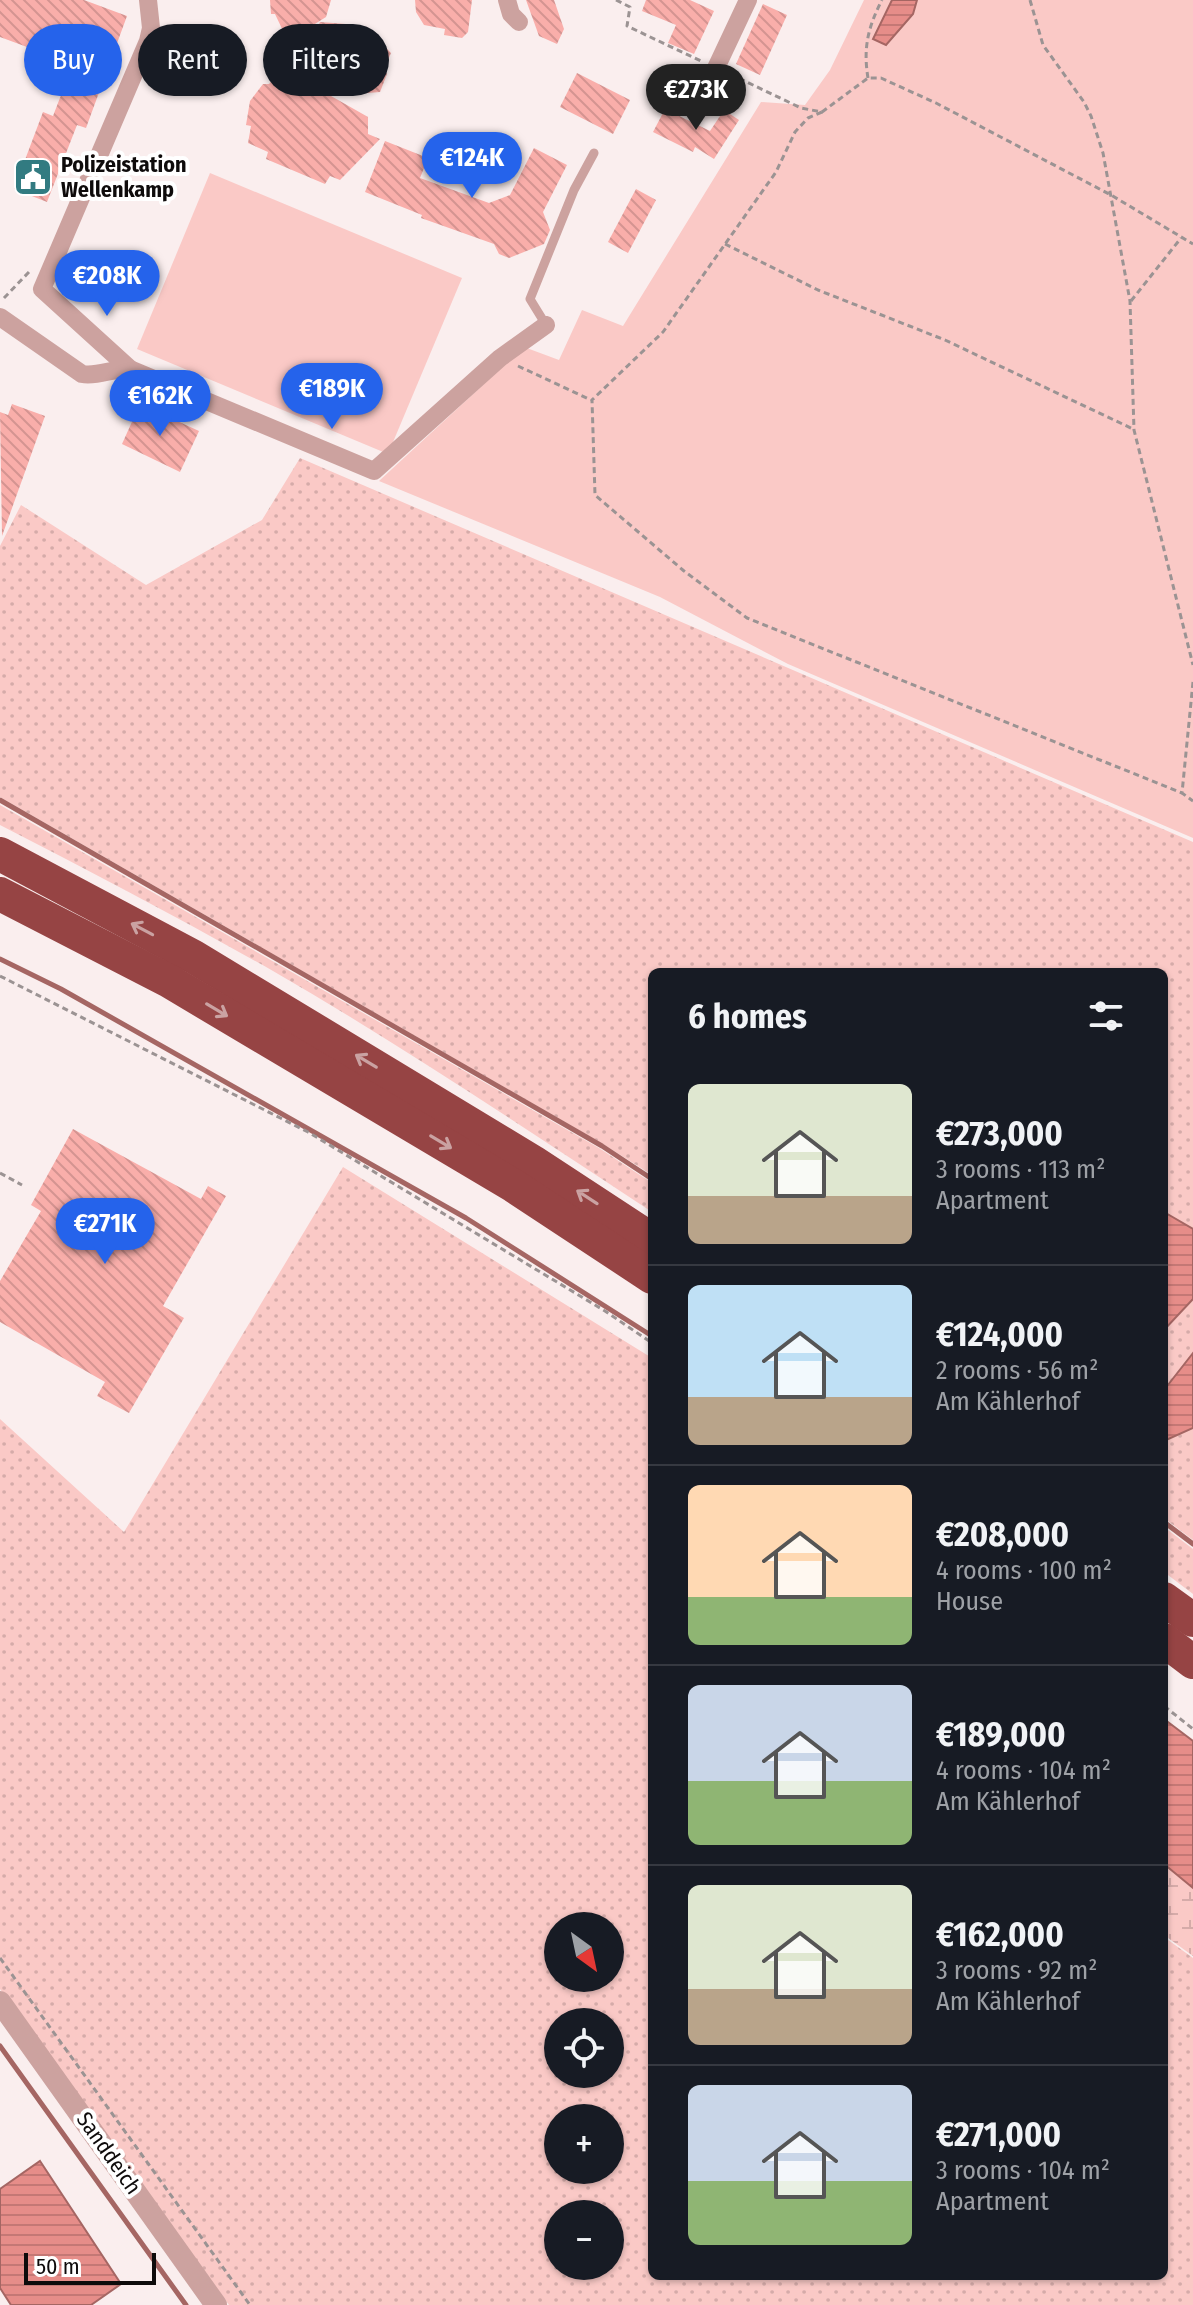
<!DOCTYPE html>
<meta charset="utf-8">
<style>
:root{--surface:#171b24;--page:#242831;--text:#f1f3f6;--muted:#9ea1a6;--line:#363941;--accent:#2563eb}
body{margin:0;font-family:"Fira Sans Condensed",sans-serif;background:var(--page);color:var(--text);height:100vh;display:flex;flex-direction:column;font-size:30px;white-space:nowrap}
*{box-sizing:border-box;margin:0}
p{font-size:26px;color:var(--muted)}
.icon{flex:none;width:44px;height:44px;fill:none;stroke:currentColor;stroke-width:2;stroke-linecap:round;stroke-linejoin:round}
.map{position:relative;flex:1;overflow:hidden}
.details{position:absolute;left:648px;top:968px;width:520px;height:1312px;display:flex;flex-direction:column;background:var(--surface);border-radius:12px;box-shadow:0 2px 6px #0004}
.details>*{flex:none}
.top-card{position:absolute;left:24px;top:24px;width:504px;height:72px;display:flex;gap:16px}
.needle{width:52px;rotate:147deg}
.tools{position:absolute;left:544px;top:1912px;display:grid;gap:16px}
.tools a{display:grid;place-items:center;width:80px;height:80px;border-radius:50%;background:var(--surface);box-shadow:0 2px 6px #0004;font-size:40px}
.scale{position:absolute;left:24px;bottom:20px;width:132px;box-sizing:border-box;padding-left:8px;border:4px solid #0e0b0b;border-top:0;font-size:22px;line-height:28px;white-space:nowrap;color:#0e0b0b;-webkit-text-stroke:6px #fff;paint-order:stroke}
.price{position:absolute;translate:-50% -68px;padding:0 18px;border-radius:28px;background:var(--accent);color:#fff;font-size:26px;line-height:52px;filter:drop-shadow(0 2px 4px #0008)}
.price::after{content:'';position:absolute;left:50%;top:48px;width:24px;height:18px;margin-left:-12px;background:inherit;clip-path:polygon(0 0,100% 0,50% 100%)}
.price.active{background:#222;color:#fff}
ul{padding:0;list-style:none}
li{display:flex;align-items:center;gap:24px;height:200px;padding:0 40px}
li+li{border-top:2px solid var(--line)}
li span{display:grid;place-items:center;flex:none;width:224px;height:160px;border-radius:12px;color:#555}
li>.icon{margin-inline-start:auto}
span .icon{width:96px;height:96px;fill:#fffc;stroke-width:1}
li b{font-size:34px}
h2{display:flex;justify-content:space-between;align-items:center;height:96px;padding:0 40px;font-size:34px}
.pill{padding:0 28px;border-radius:36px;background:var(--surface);box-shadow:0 2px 6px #0004;font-size:28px;line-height:72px}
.pill.active{background:var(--accent);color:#fff}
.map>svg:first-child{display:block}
.grass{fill:url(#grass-dots);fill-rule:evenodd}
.wetland{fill:url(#wetland-marsh)}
.green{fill:#fac9c6}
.water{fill:url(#water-rules);stroke:#a56663;stroke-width:2}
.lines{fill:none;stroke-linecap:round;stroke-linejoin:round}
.stream{stroke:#a56663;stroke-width:5}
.building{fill:url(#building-back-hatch)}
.path{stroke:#9b9393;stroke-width:3;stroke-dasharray:6 4;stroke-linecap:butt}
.service{stroke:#cca29f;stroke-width:9}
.minor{stroke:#cca29f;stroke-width:18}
.tertiary{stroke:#cca29f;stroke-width:22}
.motorway{stroke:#964444;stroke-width:34}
.oneway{stroke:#caa2a2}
.labels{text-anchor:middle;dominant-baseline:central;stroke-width:8;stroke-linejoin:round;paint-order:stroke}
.poi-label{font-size:22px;font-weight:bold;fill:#0e0b0b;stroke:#fff;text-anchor:start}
.street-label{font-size:22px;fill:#0e0b0b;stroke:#fff}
</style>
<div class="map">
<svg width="1193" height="2305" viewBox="0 0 1193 2305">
<defs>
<pattern id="grass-dots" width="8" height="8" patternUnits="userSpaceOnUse" patternTransform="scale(2)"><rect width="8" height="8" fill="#fac9c6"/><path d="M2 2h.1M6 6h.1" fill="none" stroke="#d5aba9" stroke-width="1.8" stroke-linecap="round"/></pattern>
<pattern id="wetland-marsh" width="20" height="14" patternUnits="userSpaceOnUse" patternTransform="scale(2)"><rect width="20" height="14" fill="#fac9c6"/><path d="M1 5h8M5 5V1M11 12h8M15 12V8" fill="none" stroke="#d5aba9"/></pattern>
<pattern id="water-rules" width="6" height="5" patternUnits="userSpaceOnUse" patternTransform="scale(2)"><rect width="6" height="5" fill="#e68d89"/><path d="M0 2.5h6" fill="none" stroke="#c47875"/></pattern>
<pattern id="building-back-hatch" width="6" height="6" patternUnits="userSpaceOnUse" patternTransform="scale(2)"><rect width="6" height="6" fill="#f9aeaa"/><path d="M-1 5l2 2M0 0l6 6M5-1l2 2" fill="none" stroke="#d49491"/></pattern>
</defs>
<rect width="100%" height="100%" fill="#faeeee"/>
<!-- grass -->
<g class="grass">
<polygon points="300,458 1193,842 1193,1229 1164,1212 1164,972 652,972 652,1175 603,1144 0,797 0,546 21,505 146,585 262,520"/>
<path d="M0,805L599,1148L652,1183V1212C527,1130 403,1046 273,971C183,920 92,872 0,825Z"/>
<path d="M343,1167L652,1358V2276H1164V1937L1193,1958V2305H229L0,1989V1419L124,1532ZM558,1926H610V1978H558ZM558,2022H610V2074H558ZM558,2118H610V2170H558ZM558,2214H610V2266H558Z"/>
<polygon points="1193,1299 1193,1353 1164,1390 1164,1330"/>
<polygon points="1193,1428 1193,1540 1164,1518 1164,1441"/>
<polygon points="1164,1527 1193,1549 1193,1594 1164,1572"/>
</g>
<!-- wetland -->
<polygon class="wetland" points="1164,1864 1193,1888 1193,1956 1164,1935"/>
<!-- green -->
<g class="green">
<polygon points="864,0 892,0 873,39 885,45 913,14 917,0 1193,0 1193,838 788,664 660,597 379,481 524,347 559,360 582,310 623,326 761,102 805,105 830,70"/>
<polygon points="210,173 462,278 388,454 137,349"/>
</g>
<!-- water -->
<g class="water">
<polygon points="892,0 917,0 913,14 886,45 873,39"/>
<polygon points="1164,1212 1193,1229 1193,1299 1164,1330"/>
<polygon points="1193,1353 1193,1428 1164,1441 1164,1390"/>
<polygon points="1164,1719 1193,1741 1193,1888 1164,1864"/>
<polygon points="40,2161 121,2284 91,2305 11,2305 0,2288 0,2189"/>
</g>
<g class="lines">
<!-- stream -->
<g class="stream">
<polyline points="0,800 602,1146 652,1179"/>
<polyline points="0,959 61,989 466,1218 652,1336"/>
<polyline points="1164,1522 1193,1544"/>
<polyline points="0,2046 186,2305"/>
</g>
</g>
<!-- building -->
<g class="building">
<polygon points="0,0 84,0 127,16 86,128 77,125 47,202 14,189 43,112 53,116 73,64 0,37"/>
<polygon points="270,0 331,0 326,17 291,39 285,35 275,14 271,14"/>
<polygon points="415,0 472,0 468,32 462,38 444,35 445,29 424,25 416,12"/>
<polygon points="526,0 554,0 564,29 557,44 539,36"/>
<polygon points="646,0 690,0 714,11 694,54 668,43 676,25 642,11"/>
<polygon points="763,4 787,15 760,75 736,64"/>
<polygon points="320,22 346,24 350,33 369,41 376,37 391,53 384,69 387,74 380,92 331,96 368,117 368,134 380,139 340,180 330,176 325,184 266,159 268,152 248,143 251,126 246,125 250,101 263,84 269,84 277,75 296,84 312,67 305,57"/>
<polygon points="577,73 630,100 613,134 560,107"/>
<polygon points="665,109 710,131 724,110 739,120 714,159 695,147 693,152 653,132"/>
<polygon points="385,141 428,158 420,178 489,203 510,195 534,148 567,165 543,212 550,230 544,244 509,258 499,254 494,244 421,218 422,215 365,192"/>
<polygon points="636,189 656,200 628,253 608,242"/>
<polygon points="12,404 45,416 2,536 0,412 8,415"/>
<polygon points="140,404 199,431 180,472 122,444"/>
<polygon points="73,1129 201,1199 208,1186 226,1196 163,1306 184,1318 129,1413 97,1396 105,1382 0,1322 0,1281 41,1211 31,1205"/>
</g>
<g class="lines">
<!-- path -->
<g class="path">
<polyline points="616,0 630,7 627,26 701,61"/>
<polyline points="1030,0 1043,45 1084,102 1091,116 1103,153 1130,301 1134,430 1193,665"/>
<polyline points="730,74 801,108 822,112 868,78 881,78 936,103 1111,195 1193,244"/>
<path d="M868,78C863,48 868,27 882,0"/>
<polyline points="822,112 808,118 795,132 776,172 663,332 592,400 595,495 684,571 747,618 1182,793"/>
<polyline points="725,244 818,290 945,340 1133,429"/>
<polyline points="4,298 29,272"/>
<polyline points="1131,301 1181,238"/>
<polyline points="518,366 591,400"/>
<polyline points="1193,682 1182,793 1193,801"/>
<polyline points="0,976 308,1132 605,1311 652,1343"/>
<polyline points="0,1173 22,1185"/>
<polyline points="1164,1706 1193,1729"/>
<polyline points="0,1958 250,2305"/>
</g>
<!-- service -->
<polyline class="service" points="546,325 530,299 574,190 594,153"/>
<!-- minor -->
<g class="minor">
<polyline points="507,0 511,14 519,22"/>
<polyline points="716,68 748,0"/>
<path d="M0,317L82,374C98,377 113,368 130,369L374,471L500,358L546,325"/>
<polyline points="130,369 42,289 148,41 151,28 148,0"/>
</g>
<!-- tertiary -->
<polyline class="tertiary" points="0,2002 216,2305"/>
<!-- motorway -->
<g class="motorway">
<polyline points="0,854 194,957 533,1162 652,1240"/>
<polyline points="0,894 169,981 514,1186 652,1277"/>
<polyline points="1164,1599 1193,1620"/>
<polyline points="1164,1640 1193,1662"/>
</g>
</g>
<!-- one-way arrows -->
<defs><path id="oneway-shaft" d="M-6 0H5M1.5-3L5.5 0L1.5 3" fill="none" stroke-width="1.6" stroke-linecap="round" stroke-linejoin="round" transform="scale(2)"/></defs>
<g class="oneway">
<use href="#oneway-shaft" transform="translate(142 929) rotate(-152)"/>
<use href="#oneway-shaft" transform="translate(217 1010) rotate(31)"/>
<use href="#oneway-shaft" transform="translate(366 1061) rotate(-149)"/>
<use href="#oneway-shaft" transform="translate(441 1142) rotate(31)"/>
<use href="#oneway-shaft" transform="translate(587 1197) rotate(-147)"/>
</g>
<!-- icons -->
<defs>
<g id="civic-square" transform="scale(2)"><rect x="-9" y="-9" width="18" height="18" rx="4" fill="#327b81" stroke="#fff"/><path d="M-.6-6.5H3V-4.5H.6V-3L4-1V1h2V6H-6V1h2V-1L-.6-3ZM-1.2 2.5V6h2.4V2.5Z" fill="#fff"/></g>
</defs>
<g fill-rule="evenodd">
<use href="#civic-square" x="33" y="177"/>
</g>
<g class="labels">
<!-- poi labels -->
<g class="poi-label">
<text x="61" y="164">Polizeistation<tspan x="61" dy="25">Wellenkamp</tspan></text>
</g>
<!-- street labels -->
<g class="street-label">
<text transform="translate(109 2153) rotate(55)">Sanddeich</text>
</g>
</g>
</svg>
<div class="tools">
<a><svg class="needle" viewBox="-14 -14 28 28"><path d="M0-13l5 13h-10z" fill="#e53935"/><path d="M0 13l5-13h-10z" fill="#9ea1a6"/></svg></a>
<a><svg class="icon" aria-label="locate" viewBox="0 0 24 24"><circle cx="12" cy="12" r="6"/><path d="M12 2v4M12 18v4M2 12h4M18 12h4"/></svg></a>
<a>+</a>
<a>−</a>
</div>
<div class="scale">50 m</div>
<b class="price active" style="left:696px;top:132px">€273K</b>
<b class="price" style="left:472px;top:200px">€124K</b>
<b class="price" style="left:107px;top:318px">€208K</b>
<b class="price" style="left:332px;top:431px">€189K</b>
<b class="price" style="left:160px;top:438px">€162K</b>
<b class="price" style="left:105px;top:1266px">€271K</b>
<div class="top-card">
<a class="pill active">Buy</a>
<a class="pill">Rent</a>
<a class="pill">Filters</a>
</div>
<section class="details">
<h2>6 homes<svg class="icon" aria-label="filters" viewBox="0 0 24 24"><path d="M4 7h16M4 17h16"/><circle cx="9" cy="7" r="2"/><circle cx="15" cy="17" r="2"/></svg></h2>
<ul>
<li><span style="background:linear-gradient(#dfe7d0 70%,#b9a48a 0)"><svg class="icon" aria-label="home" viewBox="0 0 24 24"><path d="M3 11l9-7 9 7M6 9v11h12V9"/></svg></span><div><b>€273,000</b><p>3 rooms · 113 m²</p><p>Apartment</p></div></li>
<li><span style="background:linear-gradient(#bfe0f5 70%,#b9a48a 0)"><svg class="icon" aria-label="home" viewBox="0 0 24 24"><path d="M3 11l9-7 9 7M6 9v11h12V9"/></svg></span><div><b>€124,000</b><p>2 rooms · 56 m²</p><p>Am Kählerhof</p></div></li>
<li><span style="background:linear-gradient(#ffd9b3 70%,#8fb573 0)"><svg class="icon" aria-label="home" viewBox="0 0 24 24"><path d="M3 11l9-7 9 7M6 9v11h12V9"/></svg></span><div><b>€208,000</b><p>4 rooms · 100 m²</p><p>House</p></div></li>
<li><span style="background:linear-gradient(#c9d6e8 60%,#8fb573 0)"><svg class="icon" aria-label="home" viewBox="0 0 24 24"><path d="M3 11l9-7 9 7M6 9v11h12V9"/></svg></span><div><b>€189,000</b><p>4 rooms · 104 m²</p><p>Am Kählerhof</p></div></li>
<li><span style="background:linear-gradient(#dfe7d0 65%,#b9a48a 0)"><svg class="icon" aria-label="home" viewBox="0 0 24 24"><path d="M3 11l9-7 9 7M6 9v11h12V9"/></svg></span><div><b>€162,000</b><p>3 rooms · 92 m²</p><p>Am Kählerhof</p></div></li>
<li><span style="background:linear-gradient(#c9d6e8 60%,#8fb573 0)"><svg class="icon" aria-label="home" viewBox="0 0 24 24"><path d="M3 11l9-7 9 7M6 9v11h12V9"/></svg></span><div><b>€271,000</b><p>3 rooms · 104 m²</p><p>Apartment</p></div></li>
</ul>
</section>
</div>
